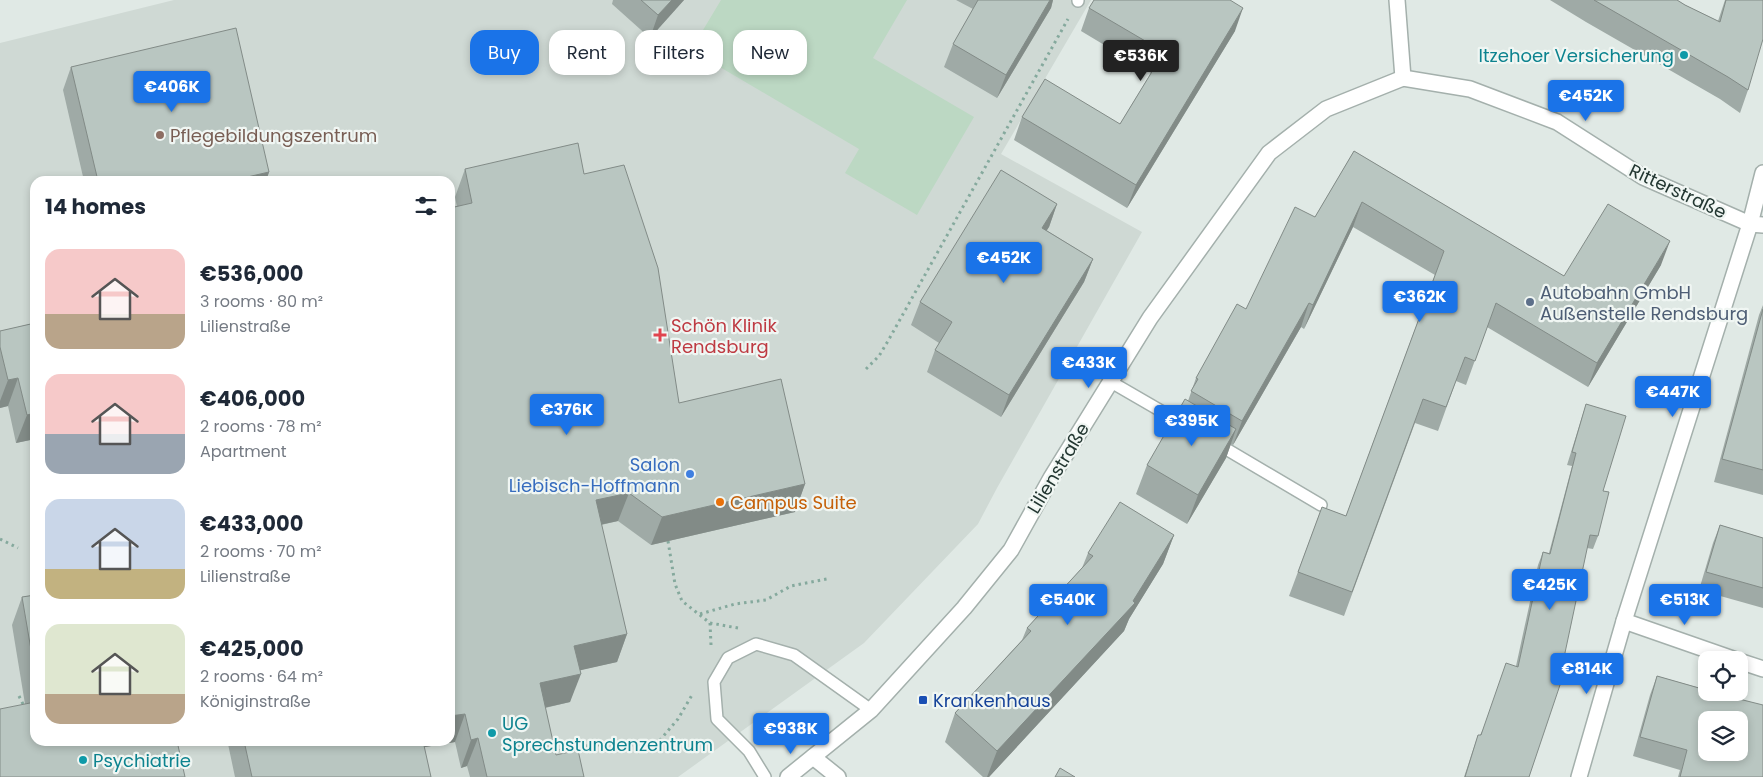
<!DOCTYPE html>
<meta charset="utf-8">
<style>
:root{--surface:#fff;--page:#f2f2f3;--text:#1f2937;--muted:#747a83;--accent:#1a73e8}
body{margin:0;font-family:Poppins,sans-serif;background:var(--page);color:var(--text);height:100vh;display:flex;flex-direction:column;font-size:19px;white-space:nowrap}
*{box-sizing:border-box;margin:0}
p{font-size:16px;color:var(--muted)}
.icon{flex:none;width:28px;height:28px;fill:none;stroke:currentColor;stroke-width:2;stroke-linecap:round;stroke-linejoin:round}
.map{position:relative;flex:1;overflow:hidden}
.drawer{position:absolute;left:30px;top:176px;width:425px;height:570px;display:flex;flex-direction:column;background:var(--surface);border-radius:15px;box-shadow:0 2px 8px #0003}
.drawer>*{flex:none}
.hud{position:absolute;left:470px;top:30px;width:475px;height:45px;display:flex;gap:10px}
.fabs{position:absolute;left:1698px;top:651px;display:grid;gap:10px}
.fabs a{display:grid;place-items:center;width:50px;height:50px;border-radius:10px;background:var(--surface);box-shadow:0 2px 8px #0003;font-size:25px}
.price{position:absolute;translate:-50% -42px;padding:0 11px;border-radius:5px;background:var(--accent);color:#fff;font-size:16px;line-height:32px;filter:drop-shadow(0 1px 2px #0008)}
.price::after{content:'';position:absolute;left:50%;top:30px;width:15px;height:11px;margin-left:-8px;background:inherit;clip-path:polygon(0 0,100% 0,50% 100%)}
.price.on{background:#222;color:#fff}
ul{padding:0;list-style:none}
li{display:flex;align-items:center;gap:15px;height:125px;padding:0 15px}
li span{display:grid;place-items:center;flex:none;width:140px;height:100px;border-radius:15px;color:#555}
li>.icon{margin-inline-start:auto}
span .icon{width:60px;height:60px;fill:#fffc;stroke-width:1}
li b{font-size:21px}
h2{display:flex;justify-content:space-between;align-items:center;height:60px;padding:0 15px;font-size:21px}
.chip{padding:0 18px;border-radius:15px;background:var(--surface);box-shadow:0 2px 8px #0003;font-size:18px;line-height:45px}
.chip.on{background:var(--accent);color:#fff}
.map>svg:first-child{display:block}
.built{fill:#cfd9d4;fill-rule:evenodd}
.green{fill:#bcd8c3}
.lines{fill:none;stroke-linecap:round;stroke-linejoin:round}
.lane-casing{stroke:#a4b0ac;stroke-width:14}
.street-casing{stroke:#a4b0ac;stroke-width:18}
.path{stroke:#85a99d;stroke-width:3;stroke-dasharray:2.5 4;stroke-linecap:butt}
.lane{stroke:#fff;stroke-width:11}
.street{stroke:#fff;stroke-width:15}
.wall{fill:#9faaa6}
.shaded-wall{fill:#828b87}
.building{fill:#b9c6c1;stroke:#828b87;fill-rule:evenodd}
.culture-dot{fill:#0f9aa8;stroke:#f0f6f3;stroke-width:2}
.education-dot{fill:#8d6e63;stroke:#f0f6f3;stroke-width:2}
.service-dot{fill:#5c6f8a;stroke:#f0f6f3;stroke-width:2}
.health-dot{fill:#e0444e;stroke:#f0f6f3;stroke-width:2}
.shop-dot{fill:#3f7fe0;stroke:#f0f6f3;stroke-width:2}
.food-dot{fill:#e8710a;stroke:#f0f6f3;stroke-width:2}
.transit-dot{fill:#1a4fb4;stroke:#f0f6f3;stroke-width:2}
.labels{text-anchor:middle;dominant-baseline:central;stroke-width:4.5;stroke-linejoin:round;paint-order:stroke}
.culture-label{font-size:18px;fill:#0d838f;stroke:#f0f6f3;text-anchor:start}
.education-label{font-size:18px;fill:#785e54;stroke:#f0f6f3;text-anchor:start}
.street-label{font-size:18px;fill:#233732;stroke:#f0f6f3}
.service-label{font-size:18px;fill:#4e5e75;stroke:#f0f6f3;text-anchor:start}
.health-label{font-size:18px;fill:#be3a42;stroke:#f0f6f3;text-anchor:start}
.shop-label{font-size:18px;fill:#366cbe;stroke:#f0f6f3;text-anchor:end}
.food-label{font-size:18px;fill:#c56008;stroke:#f0f6f3;text-anchor:start}
.transit-label{font-size:18px;fill:#164399;stroke:#f0f6f3;text-anchor:start}
</style>
<div class="map">
<svg width="1763" height="777" viewBox="0 0 1763 777">
<rect width="100%" height="100%" fill="#e0e9e5"/>
<!-- built -->
<path class="built" d="M174,0H1091L1001,154L1142,232L997,488L978,524L864,643L678,777H0V43ZM35,181H450V741H35Z"/>
<!-- green -->
<polygon class="green" points="721,0 907,0 873,58 974,117 917,215 845,173 859,149 691,50"/>
<g class="lines">
<!-- lane casing -->
<g class="lane-casing">
<g id="lane">
<polyline points="1078,1 1078,0"/>
<polyline points="1111,382 1187,426"/>
<polyline points="1216,443 1321,505"/>
<polyline points="765,777 749,751 717,719 714,682 728,658 756,644 794,655 871,710"/>
</g>
</g>
<!-- street casing -->
<g class="street-casing">
<g id="street">
<polyline points="1397,0 1403,78"/>
<polyline points="1403,78 1470,89 1557,122 1643,177 1750,224 1763,225"/>
<polyline points="1624,621 1736,660"/>
<polyline points="1739,661 1763,669"/>
<polyline points="813,757 838,777"/>
<polyline points="788,777 871,710 964,608 1011,550 1051,478 1150,318 1269,153 1326,109 1403,78"/>
<polyline points="1579,777 1624,621 1750,224 1763,173"/>
</g>
</g>
<!-- path -->
<g class="path">
<polyline points="866,369 879,356 888,341 1068,19"/>
<polyline points="0,539 18,548"/>
<polyline points="668,541 675,584 682,601 710,623 738,628"/>
<polyline points="700,614 735,604 766,600 791,586 827,579"/>
<polyline points="710,623 711,645"/>
<polyline points="19,696 25,708"/>
<path d="M553,752C591,743 615,743 654,747L678,719L692,695"/>
</g>
<!-- lane -->
<use href="#lane" class="lane"/>
<!-- street -->
<use href="#street" class="street"/>
</g>
<!-- wall -->
<g class="wall">
<polygon points="613,0 684,0 650,38 612,4"/>
<polygon points="956,0 1053,0 1051,8 997,98 944,67 953,44 973,9"/>
<polygon points="1550,0 1677,0 1685,5 1718,21 1725,0 1763,0 1748,90 1740,113 1720,99 1586,22"/>
<polygon points="1089,8 1235,31 1127,208 1014,140 1022,117 1120,124 1151,73 1081,31"/>
<polygon points="71,67 269,172 266,181 84,181 63,90"/>
<polygon points="1354,151 1564,276 1661,265 1588,387 1487,327 1466,385 1456,381 1438,431 1415,423 1344,616 1289,596 1322,507 1346,516 1435,275 1353,227 1304,329 1301,327 1233,445 1231,444 1226,458 1187,524 1136,494 1147,465 1188,401 1196,378 1246,309 1315,217"/>
<polygon points="465,169 584,174 679,403 805,484 795,512 651,545 618,521 601,525 627,634 617,662 580,670 570,702 545,708 556,755 584,777 470,777 467,766 461,768 455,742 424,747 431,777 235,777 228,744 229,741 450,741 457,207 455,197"/>
<polygon points="1057,204 1049,227 1046,230 1093,259 1084,282 1001,417 927,372 935,350 939,343 911,325 920,302"/>
<polygon points="1763,305 1763,495 1714,482 1759,315"/>
<polygon points="35,323 35,439 16,443 8,406 0,408 0,331"/>
<polygon points="1586,404 1603,491 1598,536 1593,549 1587,548 1529,777 1464,777 1478,735 1480,735 1516,666 1538,565 1543,552 1549,553 1572,466 1567,465"/>
<polygon points="1720,525 1763,538 1763,608 1699,590 1713,543"/>
<polygon points="1174,535 1163,564 1129,619 1124,631 989,777 983,777 945,742 955,713 1022,640 1027,628 1082,568 1088,553"/>
<polygon points="35,595 35,741 25,704 12,625 22,597"/>
<polygon points="1657,676 1739,699 1763,777 1678,777 1680,770 1633,756 1650,695"/>
</g>
<!-- shaded-wall -->
<g class="shaded-wall">
<polygon points="672,0 684,0 650,38 658,15"/>
<polygon points="1050,0 1053,0 1051,8 997,98 1006,75"/>
<polygon points="1243,8 1235,31 1127,208 1136,185"/>
<polygon points="269,172 266,181 230,181"/>
<polygon points="1362,202 1353,227 1304,329 1313,305"/>
<polygon points="1057,204 1049,227 1034,251 1042,228"/>
<polygon points="1670,241 1661,265 1588,387 1597,363"/>
<polygon points="1093,259 1084,282 1001,417 1009,395"/>
<polygon points="1309,303 1301,327 1233,445 1242,421"/>
<polygon points="18,378 8,406 0,408 0,401 8,380"/>
<polygon points="35,413 35,439 16,443 27,415"/>
<polygon points="1236,429 1226,458 1187,524 1198,495"/>
<polygon points="805,484 795,512 651,545 662,517"/>
<polygon points="629,493 618,521 585,528 596,500"/>
<polygon points="1174,535 1163,564 1129,619 1124,631 989,777 987,777 997,751 1133,601"/>
<polygon points="627,634 617,662 564,674 574,646"/>
<polygon points="581,674 570,702 530,711 540,683"/>
<polygon points="465,714 455,742 408,750 411,741 450,741 450,716"/>
<polygon points="478,738 467,766 461,768 471,740"/>
</g>
<!-- building -->
<g class="building">
<polygon points="641,0 672,0 658,15"/>
<polygon points="978,0 1050,0 1006,75 953,44"/>
<polygon points="1094,0 1230,0 1243,8 1136,185 1022,117 1045,79 1120,124 1164,52 1089,8"/>
<polygon points="1594,0 1677,0 1685,5 1720,22 1726,0 1763,0 1763,39 1748,90 1728,77"/>
<polygon points="236,28 269,172 230,181 98,181 71,67"/>
<polygon points="578,143 584,174 624,165 658,268 679,403 781,379 805,484 662,517 629,493 596,500 627,634 574,646 581,674 540,683 556,755 578,750 584,777 487,777 478,738 471,740 465,714 450,716 450,208 472,203 465,169"/>
<polygon points="1354,151 1564,276 1608,204 1670,241 1597,363 1496,303 1475,361 1465,357 1446,407 1423,399 1352,592 1298,572 1322,507 1346,516 1444,251 1362,202 1313,305 1309,303 1242,421 1191,391 1198,379 1196,378 1237,304 1246,309 1295,207 1315,217"/>
<polygon points="1001,170 1057,204 1042,228 1093,259 1009,395 935,350 952,322 920,302"/>
<polygon points="1763,309 1763,470 1722,459"/>
<polygon points="35,323 35,413 27,415 18,378 8,380 0,347 0,331"/>
<polygon points="1185,399 1236,429 1198,495 1147,465"/>
<polygon points="1586,404 1626,416 1603,491 1609,492 1598,536 1590,535 1559,681 1561,682 1529,777 1465,777 1478,735 1481,735 1506,663 1518,667 1543,552 1550,554 1576,453 1572,452"/>
<polygon points="1120,502 1174,535 1133,601 1135,603 997,751 955,713 1031,631 1027,628 1093,556 1088,553"/>
<polygon points="1720,525 1763,538 1763,588 1706,572"/>
<polygon points="35,595 35,673 22,597"/>
<path d="M1657,676L1706,690V692H1715L1739,699L1763,705V777H1680L1687,750L1640,737ZM1706,720H1739V752H1706Z"/>
<polygon points="35,702 35,741 177,741 185,777 0,777 0,709"/>
<polygon points="244,741 423,741 431,777 252,777"/>
<polygon points="1060,768 1075,777 1055,777"/>
</g>
<!-- markers -->
<g class="culture-dot">
<circle cx="1684" cy="55" r="5"/>
<circle cx="492" cy="733" r="5"/>
<circle cx="83" cy="760" r="5"/>
</g>
<circle class="education-dot" cx="160" cy="135" r="5"/>
<circle class="service-dot" cx="1530" cy="302" r="5"/>
<path class="health-dot" d="M657.5 327.5h5v5h5v5h-5v5h-5v-5h-5v-5h5z"/>
<circle class="shop-dot" cx="690" cy="474" r="5"/>
<circle class="food-dot" cx="720" cy="502" r="5"/>
<rect class="transit-dot" x="918" y="695" width="10" height="10" rx="2.5"/>
<g class="labels">
<!-- culture labels -->
<g class="culture-label">
<text x="1674" y="55" text-anchor="end">Itzehoer Versicherung</text>
<text x="502" y="723">UG<tspan x="502" dy="21">Sprechstundenzentrum</tspan></text>
<text x="93" y="760">Psychiatrie</text>
</g>
<!-- education labels -->
<g class="education-label">
<text x="170" y="135">Pflegebildungszentrum</text>
</g>
<!-- street labels -->
<g class="street-label">
<text transform="translate(1678 191) rotate(25)">Ritterstraße</text>
<text transform="translate(1058 468) rotate(-59)">Lilienstraße</text>
</g>
<!-- service labels -->
<g class="service-label">
<text x="1540" y="292">Autobahn GmbH<tspan x="1540" dy="21">Außenstelle Rendsburg</tspan></text>
</g>
<!-- health labels -->
<g class="health-label">
<text x="671" y="325">Schön Klinik<tspan x="671" dy="21">Rendsburg</tspan></text>
</g>
<!-- shop labels -->
<g class="shop-label">
<text x="680" y="464">Salon<tspan x="680" dy="21">Liebisch-Hoffmann</tspan></text>
</g>
<!-- food labels -->
<g class="food-label">
<text x="730" y="502">Campus Suite</text>
</g>
<!-- transit labels -->
<g class="transit-label">
<text x="933" y="700">Krankenhaus</text>
</g>
</g>
</svg>
<div class="fabs">
<a><svg class="icon" aria-label="locate" viewBox="0 0 24 24"><circle cx="12" cy="12" r="6"/><path d="M12 2v4M12 18v4M2 12h4M18 12h4"/></svg></a>
<a><svg class="icon" aria-label="layers" viewBox="0 0 24 24"><path d="M12 4l9 5-9 5-9-5zM3 14l9 5 9-5"/></svg></a>
</div>
<b class="price on" style="left:1141px;top:82px">€536K</b>
<b class="price" style="left:172px;top:113px">€406K</b>
<b class="price" style="left:1586px;top:122px">€452K</b>
<b class="price" style="left:1004px;top:284px">€452K</b>
<b class="price" style="left:1420px;top:323px">€362K</b>
<b class="price" style="left:1089px;top:389px">€433K</b>
<b class="price" style="left:1673px;top:418px">€447K</b>
<b class="price" style="left:567px;top:436px">€376K</b>
<b class="price" style="left:1192px;top:447px">€395K</b>
<b class="price" style="left:1550px;top:611px">€425K</b>
<b class="price" style="left:1068px;top:626px">€540K</b>
<b class="price" style="left:1685px;top:626px">€513K</b>
<b class="price" style="left:1587px;top:695px">€814K</b>
<b class="price" style="left:791px;top:755px">€938K</b>
<div class="hud">
<a class="chip on">Buy</a>
<a class="chip">Rent</a>
<a class="chip">Filters</a>
<a class="chip">New</a>
</div>
<section class="drawer">
<h2>14 homes<svg class="icon" aria-label="filters" viewBox="0 0 24 24"><path d="M4 7h16M4 17h16"/><circle cx="9" cy="7" r="2"/><circle cx="15" cy="17" r="2"/></svg></h2>
<ul>
<li><span style="background:linear-gradient(#f6c9c9 65%,#b9a48a 0)"><svg class="icon" aria-label="home" viewBox="0 0 24 24"><path d="M3 11l9-7 9 7M6 9v11h12V9"/></svg></span><div><b>€536,000</b><p>3 rooms · 80 m²</p><p>Lilienstraße</p></div></li>
<li><span style="background:linear-gradient(#f6c9c9 60%,#9aa5b1 0)"><svg class="icon" aria-label="home" viewBox="0 0 24 24"><path d="M3 11l9-7 9 7M6 9v11h12V9"/></svg></span><div><b>€406,000</b><p>2 rooms · 78 m²</p><p>Apartment</p></div></li>
<li><span style="background:linear-gradient(#c9d6e8 70%,#c2b280 0)"><svg class="icon" aria-label="home" viewBox="0 0 24 24"><path d="M3 11l9-7 9 7M6 9v11h12V9"/></svg></span><div><b>€433,000</b><p>2 rooms · 70 m²</p><p>Lilienstraße</p></div></li>
<li><span style="background:linear-gradient(#dfe7d0 70%,#b9a48a 0)"><svg class="icon" aria-label="home" viewBox="0 0 24 24"><path d="M3 11l9-7 9 7M6 9v11h12V9"/></svg></span><div><b>€425,000</b><p>2 rooms · 64 m²</p><p>Königinstraße</p></div></li>
</ul>
</section>
</div>
